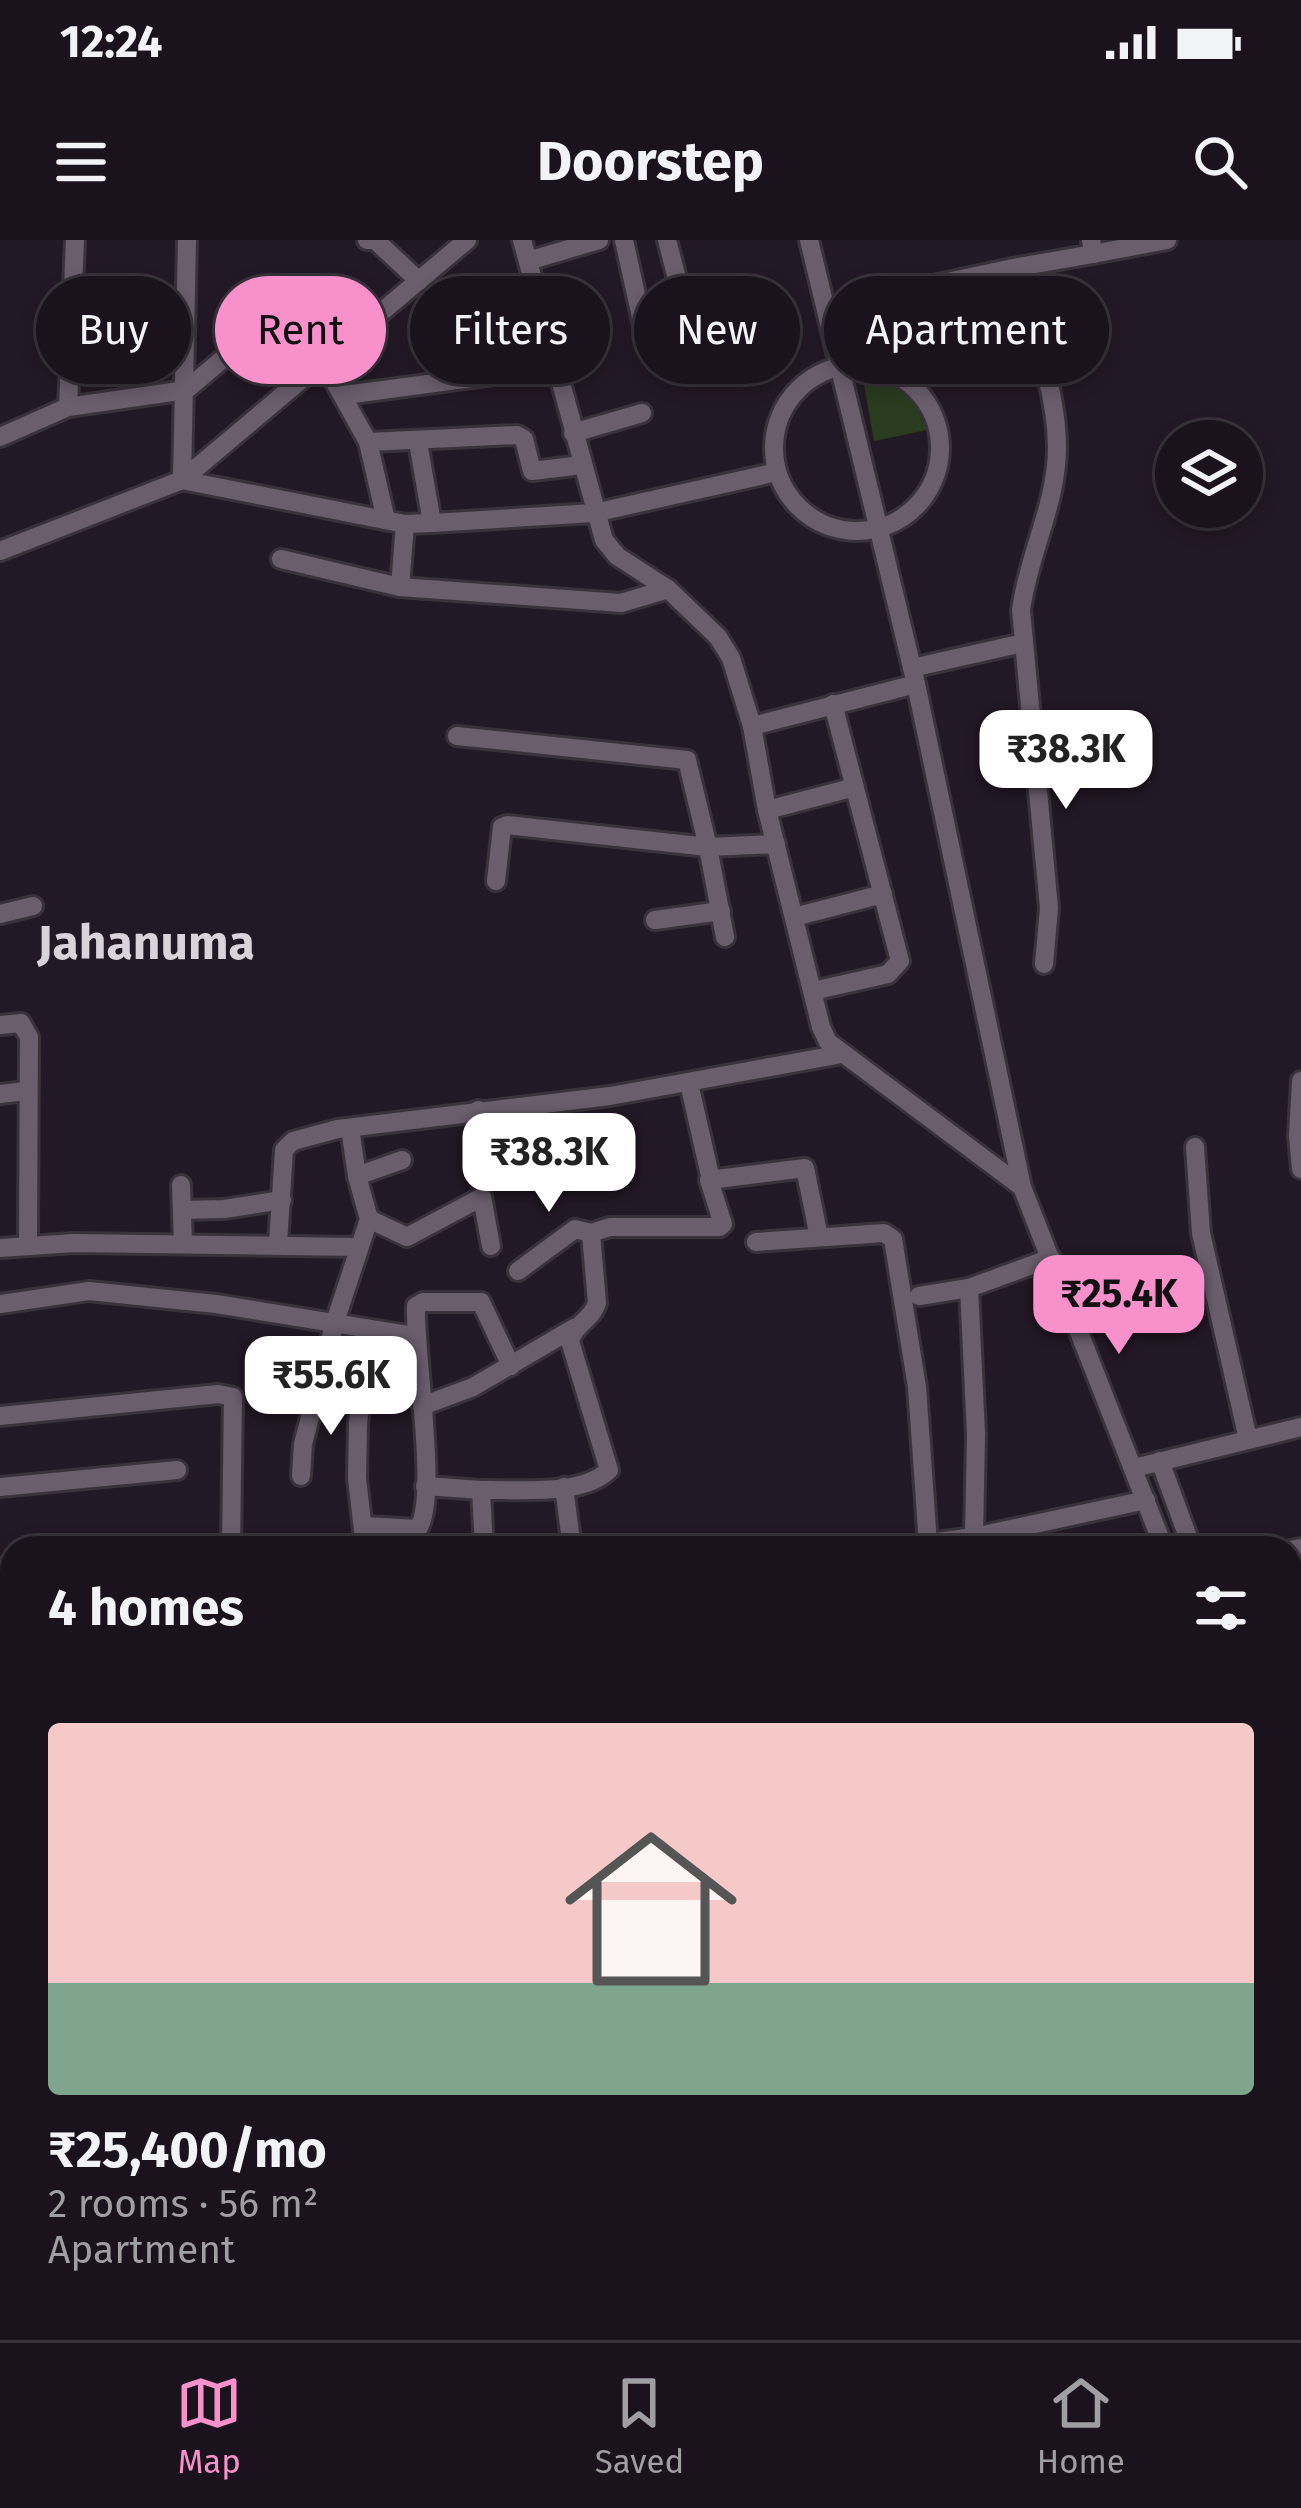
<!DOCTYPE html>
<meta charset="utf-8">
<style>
:root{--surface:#1a121c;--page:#231b25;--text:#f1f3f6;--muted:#9f9ea3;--line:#38323b;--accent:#f890cb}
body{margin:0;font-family:"Fira Sans",sans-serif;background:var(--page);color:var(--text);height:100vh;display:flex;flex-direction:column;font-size:45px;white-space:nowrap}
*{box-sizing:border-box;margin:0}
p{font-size:39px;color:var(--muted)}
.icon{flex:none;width:66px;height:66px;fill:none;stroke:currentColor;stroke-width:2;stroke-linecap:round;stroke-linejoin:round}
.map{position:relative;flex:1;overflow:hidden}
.panel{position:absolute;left:0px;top:1296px;width:1302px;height:804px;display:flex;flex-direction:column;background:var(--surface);border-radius:36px 36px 0 0;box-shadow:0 6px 18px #0003,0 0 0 3px var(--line)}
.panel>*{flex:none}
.guide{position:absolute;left:36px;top:36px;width:1230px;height:108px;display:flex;gap:24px}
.fabs{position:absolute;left:1155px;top:180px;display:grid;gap:24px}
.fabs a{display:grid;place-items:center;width:108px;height:108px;border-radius:50%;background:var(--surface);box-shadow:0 6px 18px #0003,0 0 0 3px var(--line);font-size:60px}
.price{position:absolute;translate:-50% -102px;padding:0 27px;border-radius:24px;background:#fff;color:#222;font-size:39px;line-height:78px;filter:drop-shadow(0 3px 6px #0008)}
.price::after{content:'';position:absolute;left:50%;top:72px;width:36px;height:27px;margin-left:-18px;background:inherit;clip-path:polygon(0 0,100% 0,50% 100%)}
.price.active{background:var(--accent);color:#111}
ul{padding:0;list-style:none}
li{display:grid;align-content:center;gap:24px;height:636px;padding:0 48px}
li span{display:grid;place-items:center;height:372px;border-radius:12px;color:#555}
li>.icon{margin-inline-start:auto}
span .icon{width:216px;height:216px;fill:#fffc;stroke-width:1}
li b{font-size:51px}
h2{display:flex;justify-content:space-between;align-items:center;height:144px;padding:0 48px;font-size:51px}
.chip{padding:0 42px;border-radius:54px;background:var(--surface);box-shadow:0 6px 18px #0003,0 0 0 3px var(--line);font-size:42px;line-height:108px}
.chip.active{background:var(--accent);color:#111}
.status{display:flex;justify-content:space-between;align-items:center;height:84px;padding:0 60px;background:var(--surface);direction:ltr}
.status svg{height:33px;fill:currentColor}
header{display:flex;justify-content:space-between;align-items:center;height:156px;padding:0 48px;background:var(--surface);font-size:54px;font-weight:700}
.dock{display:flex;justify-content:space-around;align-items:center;height:168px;border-top:3px solid var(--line);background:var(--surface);font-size:33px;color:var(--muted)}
.dock a{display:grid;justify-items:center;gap:6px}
.dock .active{color:var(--accent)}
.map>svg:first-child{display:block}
.green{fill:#293c1e}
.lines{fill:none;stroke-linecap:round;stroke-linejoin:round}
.minor-casing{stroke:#39323b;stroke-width:24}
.minor{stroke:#6a5d6c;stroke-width:18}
.labels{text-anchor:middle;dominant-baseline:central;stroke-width:12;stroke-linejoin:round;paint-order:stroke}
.district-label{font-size:48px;font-weight:bold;fill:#dad3dc;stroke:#231825}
</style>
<div class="status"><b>12:24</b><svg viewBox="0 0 49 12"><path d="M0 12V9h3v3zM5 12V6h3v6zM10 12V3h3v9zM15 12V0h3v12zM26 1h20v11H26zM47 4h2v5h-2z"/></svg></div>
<header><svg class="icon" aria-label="menu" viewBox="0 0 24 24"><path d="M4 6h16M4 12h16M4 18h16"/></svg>Doorstep<svg class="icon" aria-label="search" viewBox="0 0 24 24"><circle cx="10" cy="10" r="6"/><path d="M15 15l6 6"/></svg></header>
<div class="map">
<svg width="1301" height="2100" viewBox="0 0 1301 2100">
<rect width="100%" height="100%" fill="#231825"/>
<!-- green -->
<path class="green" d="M862,133C899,139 913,156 927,190L874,201Z"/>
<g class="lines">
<!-- minor casing -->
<g class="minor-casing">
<g id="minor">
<polyline points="187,0 182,240 405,284 432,283 594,273 777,232"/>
<polyline points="367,0 375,0 419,41"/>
<polyline points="522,0 604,300 617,316 668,349 718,397 731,418 752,486 767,570 821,787 828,802 1022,947"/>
<polyline points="624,0 645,95 650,100 721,87"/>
<polyline points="667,0 680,50"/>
<polyline points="809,0 916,444 1022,947 1164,1308"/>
<polyline points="1093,14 1167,0"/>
<polyline points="528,21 599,0"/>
<polyline points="910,50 1013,28"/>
<polyline points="323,121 368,202 386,280"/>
<circle cx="857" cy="208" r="83"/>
<polyline points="345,155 555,127"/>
<polyline points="68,167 75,0"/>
<polyline points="573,193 642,173"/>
<polyline points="0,197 68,167 186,150 267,82"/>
<polyline points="368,202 517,195 524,199 532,231 582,225"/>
<polyline points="418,202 432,283"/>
<polyline points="0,311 182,240 467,0"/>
<polyline points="281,319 400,347 621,363 668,349"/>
<polyline points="400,347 405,284"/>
<polyline points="912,428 1023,403"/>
<polyline points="752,486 916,444"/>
<polyline points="457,496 687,520 708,607 776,604"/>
<polyline points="767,570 855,547"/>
<polyline points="496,641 502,587 507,585 708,607 725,697"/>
<polyline points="0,674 33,666"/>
<polyline points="794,677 883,654"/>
<polyline points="655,680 721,671"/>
<path d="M1044,724L1049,668L1021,370C1028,316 1057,263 1057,208C1057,148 1031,84 1013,28L1093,14L1091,0"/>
<polyline points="813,751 888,734 900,721 833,464"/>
<polyline points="0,785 21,783 29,797 28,1004"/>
<polyline points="1301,841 1298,896 1301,929"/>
<polyline points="689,843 711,940"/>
<polyline points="0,854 26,851"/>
<polyline points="478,870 485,902"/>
<polyline points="1195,907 1201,993 1248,1199"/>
<polyline points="357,936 402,920"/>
<polyline points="181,945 183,1003"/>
<polyline points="182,970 224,969 282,960"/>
<polyline points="369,979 407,997 482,957 491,1006"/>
<polyline points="756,1002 884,993 893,999 917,1147 928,1304"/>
<polyline points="278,1003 284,910 293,901 338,889 610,856 842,814"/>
<polyline points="0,1008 74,1003 357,1007"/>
<polyline points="518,1031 575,989 591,993"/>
<polyline points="919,1056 969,1048"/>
<polyline points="0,1064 89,1051 216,1064 414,1096"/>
<polyline points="422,1166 473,1147 574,1088"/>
<polyline points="0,1176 218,1154 233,1157 231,1308"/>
<polyline points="1160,1221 1192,1308"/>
<polyline points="1134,1228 1301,1187"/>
<polyline points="301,1236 303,1204 335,1082 369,979 357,936 350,888"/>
<polyline points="425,1246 481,1250"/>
<polyline points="0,1247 177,1230"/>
<polyline points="564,1247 572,1308"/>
<path d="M364,1286L418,1289C439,1258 414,1112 416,1066L423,1062H481L511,1126"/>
<polyline points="974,1297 976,1194 969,1048 1051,1018"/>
<polyline points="365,1308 357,1238 358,1183 370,1090"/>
<path d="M484,1308L481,1250C518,1249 581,1257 609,1230L570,1101C575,1083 592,1080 597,1063L591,993L610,987H720L723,984L709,940L805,928L819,997"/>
<polyline points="892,1308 974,1297 1146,1260"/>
<polyline points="1290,1310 1301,1308"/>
<polyline points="0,1373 12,1371"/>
<polyline points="0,1430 12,1428"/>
<polyline points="0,1452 12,1532"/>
<polyline points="1290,1549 1295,1570"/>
<polyline points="1290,1650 1301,1648"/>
<polyline points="0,1653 12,1656"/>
<polyline points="1290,1726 1301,1724"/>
<polyline points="1290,1805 1301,1804"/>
<polyline points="1290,1889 1301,1889"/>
<polyline points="0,1905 12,1904"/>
<polyline points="0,2082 12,2082"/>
<polyline points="48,2088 48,2100"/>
<polyline points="138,2088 139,2100"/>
<polyline points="232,2088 233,2100"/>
<polyline points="326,2088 327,2100"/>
<polyline points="422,2088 422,2100"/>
<polyline points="595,2088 619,2100"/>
<polyline points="1244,2088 1245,2100"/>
<polyline points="565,2100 570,2088"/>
<polyline points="687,2100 690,2093 731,2088"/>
<polyline points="933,2100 935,2088"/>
<polyline points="1052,2100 1053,2088"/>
<polyline points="1213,2100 1213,2088"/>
</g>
</g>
<!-- minor -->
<use href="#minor" class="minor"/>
</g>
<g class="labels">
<!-- district labels -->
<g class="district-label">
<text x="146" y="703">Jahanuma</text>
</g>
</g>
</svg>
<div class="fabs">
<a><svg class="icon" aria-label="layers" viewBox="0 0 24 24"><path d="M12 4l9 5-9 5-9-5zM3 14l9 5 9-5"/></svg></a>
</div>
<b class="price" style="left:1066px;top:572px">₹38.3K</b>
<b class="price" style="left:549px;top:975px">₹38.3K</b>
<b class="price active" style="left:1119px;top:1117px">₹25.4K</b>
<b class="price" style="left:331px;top:1198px">₹55.6K</b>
<div class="guide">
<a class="chip">Buy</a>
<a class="chip active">Rent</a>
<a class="chip">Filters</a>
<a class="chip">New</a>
<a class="chip">Apartment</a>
</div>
<section class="panel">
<h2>4 homes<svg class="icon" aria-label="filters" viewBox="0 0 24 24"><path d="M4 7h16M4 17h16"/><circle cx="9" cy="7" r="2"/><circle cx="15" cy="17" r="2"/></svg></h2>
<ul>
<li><span style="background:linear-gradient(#f6c9c9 70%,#7fa58c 0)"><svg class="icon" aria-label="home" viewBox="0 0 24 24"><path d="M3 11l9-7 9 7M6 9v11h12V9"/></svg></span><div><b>₹25,400/mo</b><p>2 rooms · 56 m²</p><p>Apartment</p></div></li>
</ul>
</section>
</div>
<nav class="dock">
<a class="active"><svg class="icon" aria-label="map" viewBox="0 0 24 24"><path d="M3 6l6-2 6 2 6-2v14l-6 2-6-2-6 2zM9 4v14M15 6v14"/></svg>Map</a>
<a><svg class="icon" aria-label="saved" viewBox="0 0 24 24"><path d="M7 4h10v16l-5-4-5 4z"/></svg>Saved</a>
<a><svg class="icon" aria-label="home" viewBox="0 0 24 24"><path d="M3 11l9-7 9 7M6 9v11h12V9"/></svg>Home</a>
</nav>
